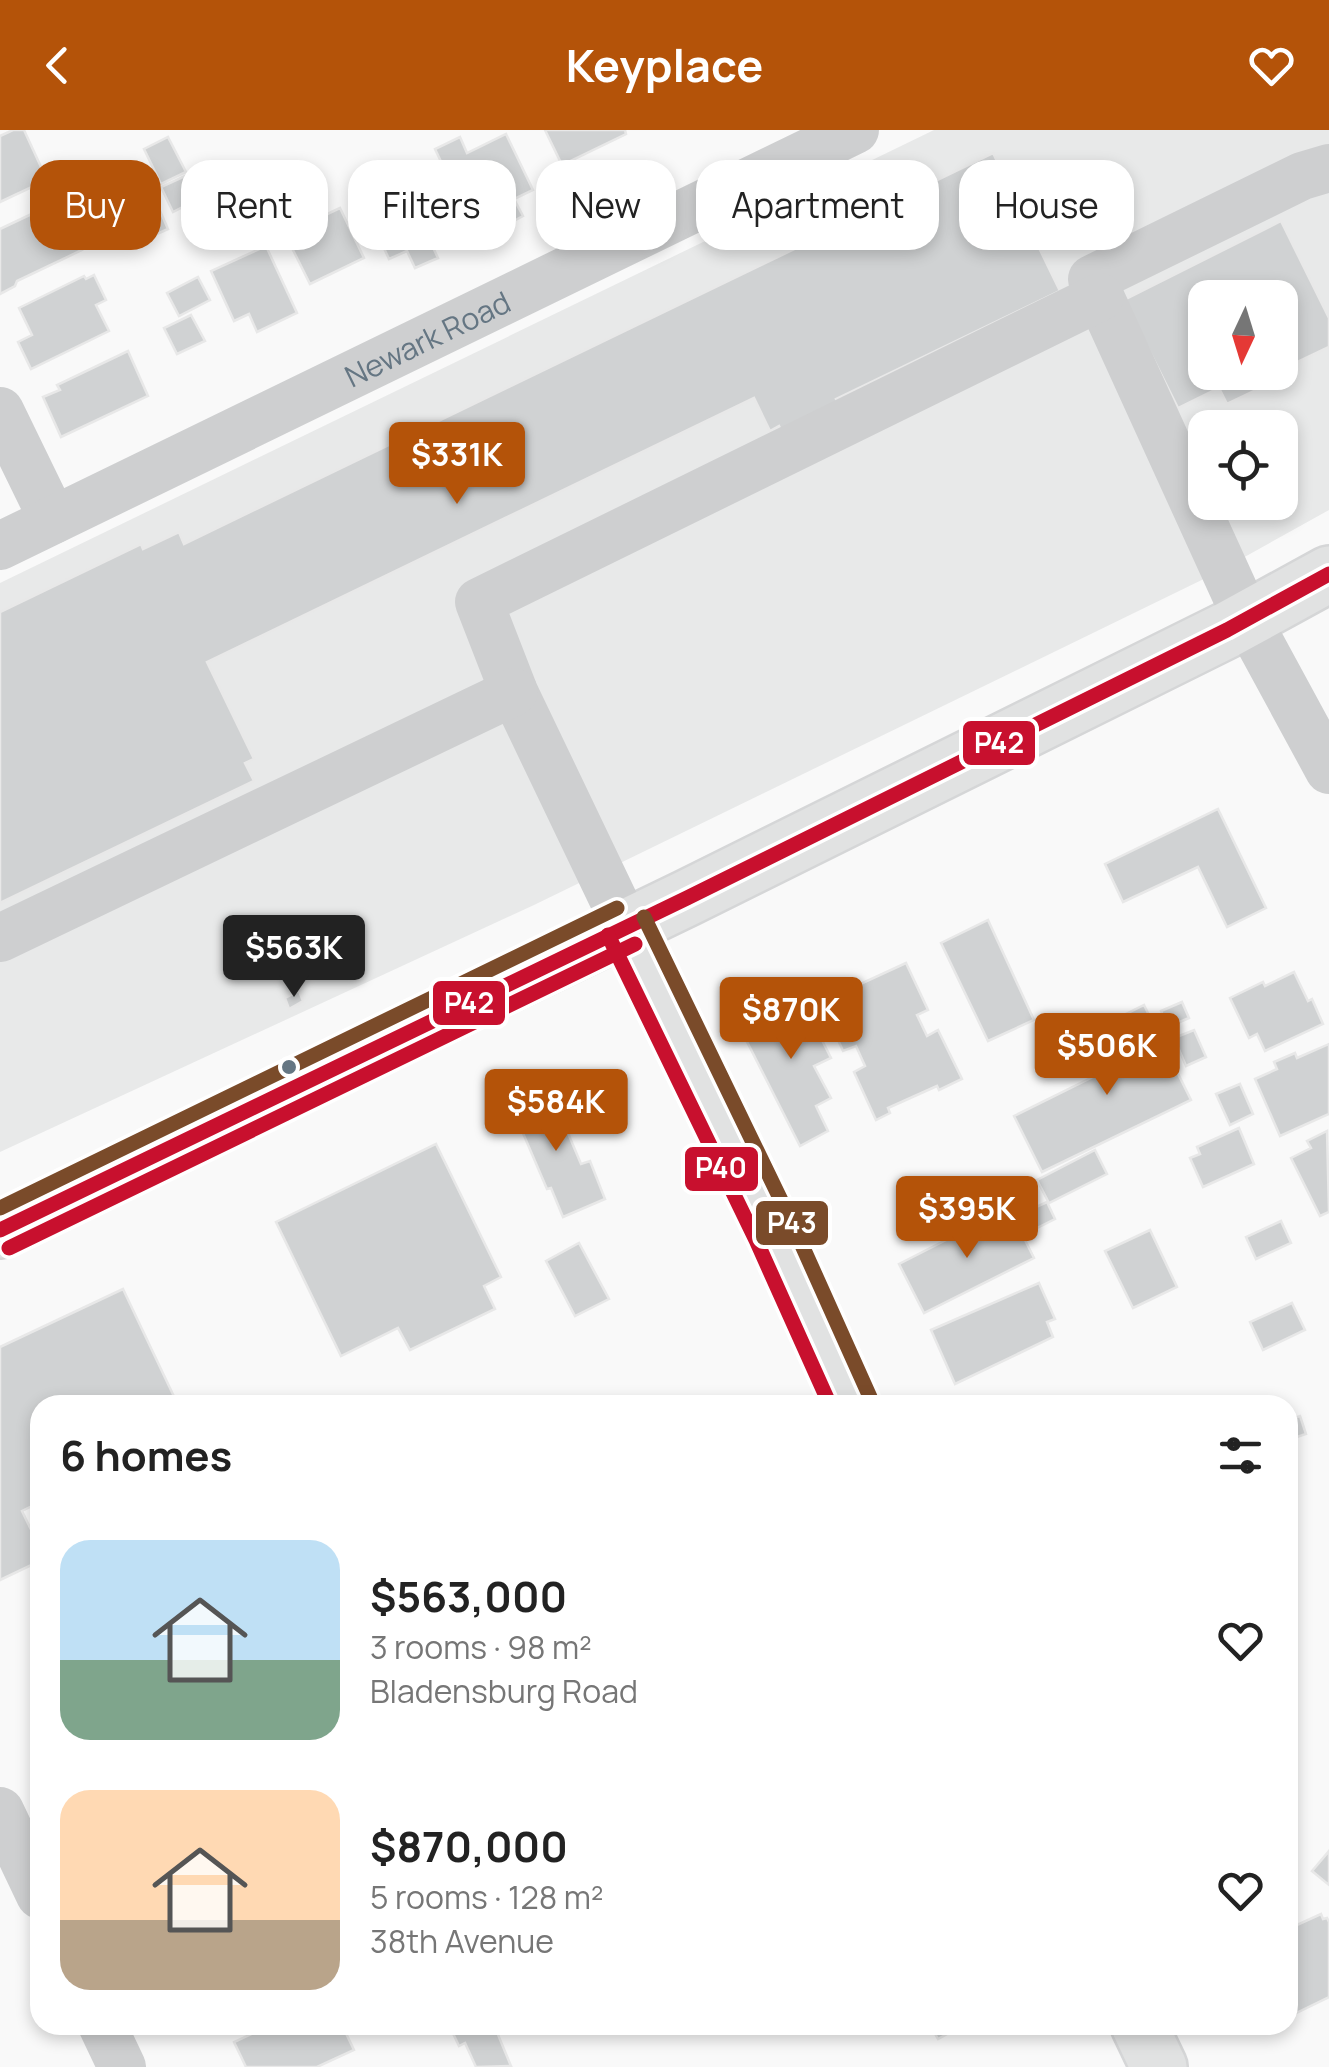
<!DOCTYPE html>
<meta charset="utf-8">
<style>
:root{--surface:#fff;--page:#f6f6f6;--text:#222;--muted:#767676;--accent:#b45309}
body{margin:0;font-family:Manrope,sans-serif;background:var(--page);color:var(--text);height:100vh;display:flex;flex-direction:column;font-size:38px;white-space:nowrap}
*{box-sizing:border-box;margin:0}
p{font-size:32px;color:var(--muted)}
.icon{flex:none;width:55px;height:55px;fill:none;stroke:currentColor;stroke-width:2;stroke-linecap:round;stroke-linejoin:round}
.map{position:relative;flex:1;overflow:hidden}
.panel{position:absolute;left:30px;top:1265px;width:1268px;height:640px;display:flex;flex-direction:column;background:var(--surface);border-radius:30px;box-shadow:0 5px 15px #0003}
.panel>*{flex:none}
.top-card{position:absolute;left:30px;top:30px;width:1270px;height:90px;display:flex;gap:20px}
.needle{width:65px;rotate:184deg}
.controls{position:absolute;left:1188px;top:150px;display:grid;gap:20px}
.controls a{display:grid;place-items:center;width:110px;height:110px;border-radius:20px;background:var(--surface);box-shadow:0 5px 15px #0003;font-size:50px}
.price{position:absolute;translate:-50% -85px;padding:0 22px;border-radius:10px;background:var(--accent);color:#fff;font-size:32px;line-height:65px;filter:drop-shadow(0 2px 5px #0008)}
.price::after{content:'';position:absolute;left:50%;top:60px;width:30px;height:22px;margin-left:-15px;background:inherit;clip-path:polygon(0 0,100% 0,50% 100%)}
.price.selected{background:#222;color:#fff}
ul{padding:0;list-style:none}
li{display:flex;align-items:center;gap:30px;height:250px;padding:0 30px}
li span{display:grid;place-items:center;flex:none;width:280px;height:200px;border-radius:30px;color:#555}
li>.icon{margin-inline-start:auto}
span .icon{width:120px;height:120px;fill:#fffc;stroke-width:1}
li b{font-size:42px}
h2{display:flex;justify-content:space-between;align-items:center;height:120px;padding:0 30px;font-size:42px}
.chip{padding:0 35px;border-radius:30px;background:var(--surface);box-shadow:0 5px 15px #0003;font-size:35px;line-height:90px}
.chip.selected{background:var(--accent);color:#fff}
header{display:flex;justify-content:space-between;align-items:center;height:130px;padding:0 30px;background:var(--accent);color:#fff;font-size:45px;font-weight:700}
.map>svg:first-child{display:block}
.built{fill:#e8e9e9;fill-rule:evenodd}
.building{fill:#d0d2d3;stroke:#e8e8e8;stroke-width:2.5;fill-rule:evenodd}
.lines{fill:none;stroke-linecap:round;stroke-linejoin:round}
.major-casing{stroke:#d5d6d7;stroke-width:60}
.minor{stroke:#cecfd0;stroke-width:48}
.major{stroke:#e1e2e2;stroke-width:55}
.bus-1-casing{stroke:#fff;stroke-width:22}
.bus-2-casing{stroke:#fff;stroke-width:22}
.bus-3-casing{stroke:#fff;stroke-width:22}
.bus-1{stroke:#c8102e;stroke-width:15}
.bus-2{stroke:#c8102e;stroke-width:15}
.bus-3{stroke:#7a4b2a;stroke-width:15}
.bus-dot{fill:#657683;stroke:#fff;stroke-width:4}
.labels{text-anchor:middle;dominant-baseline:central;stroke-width:10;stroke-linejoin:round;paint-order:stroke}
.street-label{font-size:30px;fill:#657683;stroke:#fff}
.line-badge{stroke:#fff;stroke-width:4}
.badge-label{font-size:28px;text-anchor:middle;font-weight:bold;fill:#fff}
</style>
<header><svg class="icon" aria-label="back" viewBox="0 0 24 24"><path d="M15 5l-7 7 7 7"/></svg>Keyplace<svg class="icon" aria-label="heart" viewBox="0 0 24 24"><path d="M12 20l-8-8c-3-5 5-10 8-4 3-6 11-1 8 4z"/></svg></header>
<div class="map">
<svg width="1329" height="1937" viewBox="0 0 1329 1937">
<rect width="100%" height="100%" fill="#f9f9f9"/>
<!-- built -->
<path class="built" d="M934,0H1329V380L1214,444L534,775L0,1022V453ZM1205,168H1280V242H1205ZM1205,298H1280V372H1205Z"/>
<!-- building -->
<g class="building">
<polygon points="13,0 24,0 47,50 0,72 0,6"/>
<polygon points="545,0 625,0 626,4 562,35"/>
<polygon points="506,4 533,60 514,69 523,86 497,100 488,82 469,90 435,19 460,7 467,23"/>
<polygon points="168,7 186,42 161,54 144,19"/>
<polygon points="993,23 1060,161 836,269 841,278 784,306 779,296 770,301 754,268 207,532 254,629 245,633 254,651 0,773 0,482 141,414 143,419 179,402 184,414"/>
<polygon points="185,46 196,70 173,82 161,57"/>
<polygon points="417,47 442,104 429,109 438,128 415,138 407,121 389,129 362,71"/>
<polygon points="59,71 82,120 17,151 15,156 0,164 0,99"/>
<polygon points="157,74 168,99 137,113 126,88"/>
<polygon points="340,78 364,128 310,154 285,104"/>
<path d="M1281,91L1329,188V217L1295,233L1298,240L1227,274L1219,258L1178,278L1124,170ZM1205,168H1280V242H1205Z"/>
<polygon points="266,116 297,183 257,202 249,184 234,191 211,141"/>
<polygon points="94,145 106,170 96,175 109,201 31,239 18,212 32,205 19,178 84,146 86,149"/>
<polygon points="198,147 210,170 179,186 167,163"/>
<polygon points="191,185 205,211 177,224 164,198"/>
<polygon points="128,221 148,266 61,307 43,267 60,260 57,255"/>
<polygon points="1218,679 1266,778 1227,797 1198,737 1123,772 1105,734"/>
<polygon points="988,790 1034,890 988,911 941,813"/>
<polygon points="906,833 928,880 917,885 927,906 938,900 962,949 939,960 937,956 888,978 890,983 876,990 854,942 865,936 856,916 843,921 821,872"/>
<polygon points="1294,842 1308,871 1312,869 1323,894 1265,921 1257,904 1249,908 1230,868 1263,852 1265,856"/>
<polygon points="299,861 303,871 289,879 285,868"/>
<polygon points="797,861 831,928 814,936 831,968 816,976 828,1001 800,1016 737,892"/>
<polygon points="1182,872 1189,888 1168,897 1161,881"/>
<polygon points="1144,875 1191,970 1042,1042 1014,986 1115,936 1108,921 1127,912 1116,889"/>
<polygon points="1194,900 1206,927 1186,936 1174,908"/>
<polygon points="1329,914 1329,984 1280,1006 1255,949 1277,939 1274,932 1295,923 1297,928"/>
<polygon points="1240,954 1253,984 1230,995 1216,964"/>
<polygon points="549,958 581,1034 590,1031 605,1069 563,1087 551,1058 547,1059 510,973"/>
<polygon points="1239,998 1254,1034 1203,1057 1190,1028 1200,1024 1197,1017"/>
<polygon points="1327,1001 1329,1082 1320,1086 1291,1028 1311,1018 1307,1011"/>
<polygon points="436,1014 501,1147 484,1156 495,1179 410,1220 398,1198 341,1226 276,1092"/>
<polygon points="1095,1020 1107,1044 1049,1073 1037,1050"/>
<polygon points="1047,1072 1055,1089 1033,1100 1025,1082"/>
<polygon points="1009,1078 1034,1128 924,1183 899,1134"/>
<polygon points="1281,1091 1291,1113 1256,1129 1246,1107"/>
<polygon points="1150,1100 1177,1157 1133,1178 1105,1121"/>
<polygon points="579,1113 609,1169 575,1186 546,1131"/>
<polygon points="1039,1153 1055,1189 1047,1192 1053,1207 955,1254 931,1200"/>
<polygon points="123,1159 178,1275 40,1275 40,1372 22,1381 40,1418 40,1431 0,1450 0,1217"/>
<polygon points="1292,1173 1305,1200 1263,1220 1250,1192"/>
<polygon points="1300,1286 1306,1304 1288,1310 1288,1290"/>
<polygon points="1329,1721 1329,1755 1312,1741"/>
<polygon points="1321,1784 1323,1789 1327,1788 1329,1792 1329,1867 1288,1887 1288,1799"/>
<polygon points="271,1895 342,1895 354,1920 317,1937 246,1937 234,1912"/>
<polygon points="449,1895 494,1895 511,1936 476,1937 465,1913 459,1916"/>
<polygon points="930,1895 963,1895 938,1909"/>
</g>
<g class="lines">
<!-- major casing -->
<g class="major-casing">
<g id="major">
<polyline points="626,796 774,1102 852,1275"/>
<polyline points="0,1100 687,768 1227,500 1329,444"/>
<polyline points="1139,1895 1159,1937"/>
</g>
</g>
<!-- minor -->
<g class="minor">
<polyline points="1329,38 1302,46 1092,149 1247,489 1329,640"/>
<polyline points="0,281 53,390"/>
<path id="s1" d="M0,416L855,0"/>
<polyline points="626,796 514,562 479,472 1100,167"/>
<polyline points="0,808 514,562"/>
<polyline points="0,1681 40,1765"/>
<polyline points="102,1895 122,1937"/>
</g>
<!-- major -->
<use href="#major" class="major"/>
<!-- bus-1 casing -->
<g class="bus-1-casing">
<polyline id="bus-1" points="0,1100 687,768 1227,500 1329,444"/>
</g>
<!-- bus-2 casing -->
<g class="bus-2-casing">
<g id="bus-2">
<polyline points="608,805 756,1110 830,1275"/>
<polyline points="9,1118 635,814"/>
</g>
</g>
<!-- bus-3 casing -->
<g class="bus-3-casing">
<g id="bus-3">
<polyline points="644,787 792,1093 870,1267"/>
<polyline points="0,1078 617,778"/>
</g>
</g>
<!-- bus-1 -->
<use href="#bus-1" class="bus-1"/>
<!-- bus-2 -->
<use href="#bus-2" class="bus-2"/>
<!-- bus-3 -->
<use href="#bus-3" class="bus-3"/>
</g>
<!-- markers -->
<circle class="bus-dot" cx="289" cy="937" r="9"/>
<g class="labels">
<!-- street labels -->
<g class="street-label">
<text stroke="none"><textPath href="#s1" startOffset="475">Newark Road</textPath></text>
</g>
</g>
<g class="line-badge">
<rect x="961" y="589" width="76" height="48" rx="10" fill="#c8102e"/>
<rect x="431" y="849" width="76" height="48" rx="10" fill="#c8102e"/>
<rect x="683" y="1015" width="77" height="48" rx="10" fill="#c8102e"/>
<rect x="754" y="1069" width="76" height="48" rx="10" fill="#7a4b2a"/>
</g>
<g class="badge-label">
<text x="999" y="623">P42</text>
<text x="469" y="883">P42</text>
<text x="721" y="1048">P40</text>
<text x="792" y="1103">P43</text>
</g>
</svg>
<div class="controls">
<a><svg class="needle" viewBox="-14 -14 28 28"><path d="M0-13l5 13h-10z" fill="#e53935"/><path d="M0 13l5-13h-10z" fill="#767676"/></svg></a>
<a><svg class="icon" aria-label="locate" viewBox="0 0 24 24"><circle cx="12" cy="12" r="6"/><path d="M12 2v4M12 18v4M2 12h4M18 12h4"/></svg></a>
</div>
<b class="price" style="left:457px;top:377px">$331K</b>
<b class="price selected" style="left:294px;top:870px">$563K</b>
<b class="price" style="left:791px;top:932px">$870K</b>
<b class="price" style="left:1107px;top:968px">$506K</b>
<b class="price" style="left:556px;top:1024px">$584K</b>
<b class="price" style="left:967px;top:1131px">$395K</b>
<div class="top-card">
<a class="chip selected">Buy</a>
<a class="chip">Rent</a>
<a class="chip">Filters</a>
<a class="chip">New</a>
<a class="chip">Apartment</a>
<a class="chip">House</a>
</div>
<section class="panel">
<h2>6 homes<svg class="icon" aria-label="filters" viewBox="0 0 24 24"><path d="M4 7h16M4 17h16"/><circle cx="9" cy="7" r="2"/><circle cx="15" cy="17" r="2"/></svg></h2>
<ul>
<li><span style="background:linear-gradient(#bfe0f5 60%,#7fa58c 0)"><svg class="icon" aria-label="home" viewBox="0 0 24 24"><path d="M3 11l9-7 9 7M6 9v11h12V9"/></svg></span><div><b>$563,000</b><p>3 rooms · 98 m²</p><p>Bladensburg Road</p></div><svg class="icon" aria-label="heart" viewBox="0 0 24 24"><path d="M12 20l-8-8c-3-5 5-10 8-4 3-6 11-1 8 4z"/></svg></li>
<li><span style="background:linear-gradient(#ffd9b3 65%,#b9a48a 0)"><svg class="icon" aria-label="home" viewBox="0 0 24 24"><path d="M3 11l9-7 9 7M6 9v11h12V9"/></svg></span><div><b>$870,000</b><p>5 rooms · 128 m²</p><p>38th Avenue</p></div><svg class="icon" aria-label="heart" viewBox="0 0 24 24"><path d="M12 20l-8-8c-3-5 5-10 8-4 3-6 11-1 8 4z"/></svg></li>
</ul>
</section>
</div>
